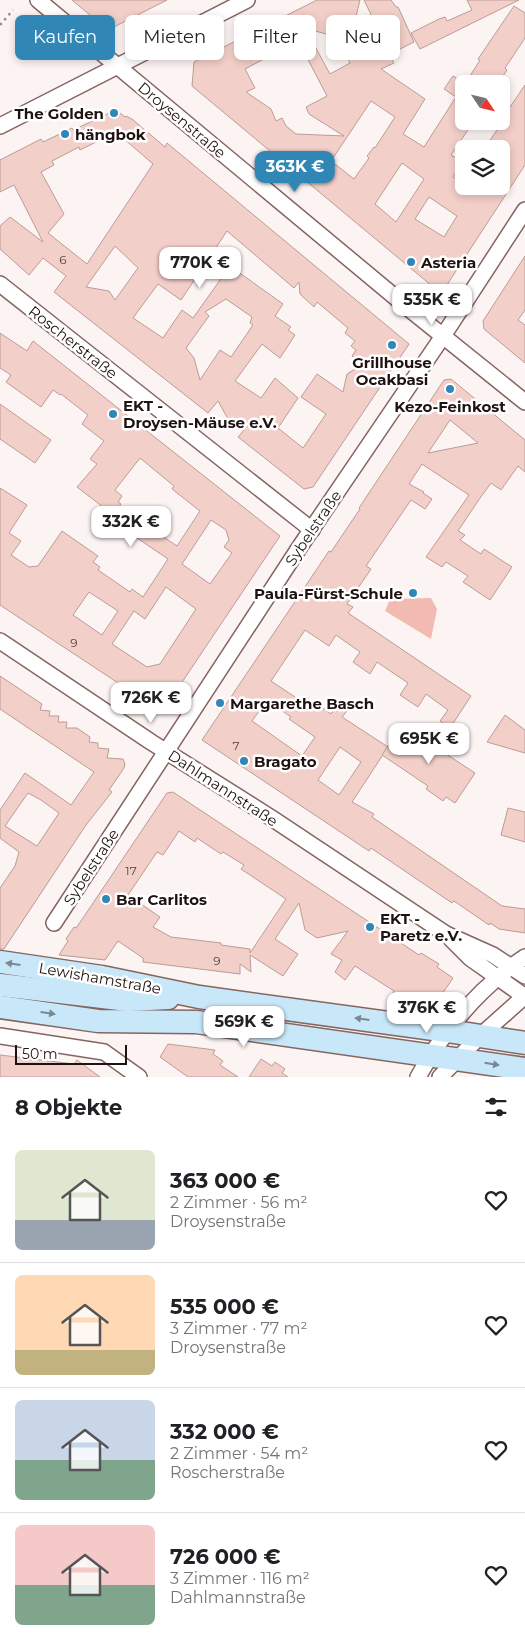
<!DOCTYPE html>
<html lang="de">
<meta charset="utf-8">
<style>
:root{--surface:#fff;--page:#f2f2f2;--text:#202124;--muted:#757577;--line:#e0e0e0;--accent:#3087b6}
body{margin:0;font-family:Montserrat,sans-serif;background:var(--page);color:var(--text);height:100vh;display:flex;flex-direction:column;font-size:19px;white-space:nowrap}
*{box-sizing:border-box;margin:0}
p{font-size:16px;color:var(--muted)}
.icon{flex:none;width:28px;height:28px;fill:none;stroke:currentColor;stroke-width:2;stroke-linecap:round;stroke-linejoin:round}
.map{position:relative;height:1077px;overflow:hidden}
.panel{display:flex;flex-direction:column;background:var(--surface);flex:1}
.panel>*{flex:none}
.guide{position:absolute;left:15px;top:15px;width:495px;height:45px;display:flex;gap:10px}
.needle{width:32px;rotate:125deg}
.fabs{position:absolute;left:455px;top:75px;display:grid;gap:10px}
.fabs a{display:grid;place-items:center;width:55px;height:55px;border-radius:8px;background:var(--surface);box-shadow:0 2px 8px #0003;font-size:25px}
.scale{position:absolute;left:15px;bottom:12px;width:112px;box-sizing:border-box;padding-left:5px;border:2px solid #1f1311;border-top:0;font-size:14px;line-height:18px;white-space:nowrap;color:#1f1311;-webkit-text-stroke:4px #fff;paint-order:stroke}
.price{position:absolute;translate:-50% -42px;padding:0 11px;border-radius:10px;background:#fff;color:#222;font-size:16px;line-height:32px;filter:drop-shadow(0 1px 2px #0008)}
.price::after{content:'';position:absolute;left:50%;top:30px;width:15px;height:11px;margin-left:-8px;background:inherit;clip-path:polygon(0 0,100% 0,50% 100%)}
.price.active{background:var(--accent);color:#fff}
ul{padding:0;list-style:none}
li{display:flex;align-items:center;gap:15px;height:125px;padding:0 15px}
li+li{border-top:1px solid var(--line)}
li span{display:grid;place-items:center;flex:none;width:140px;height:100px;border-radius:8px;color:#555}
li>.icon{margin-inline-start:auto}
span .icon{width:60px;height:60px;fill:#fffc;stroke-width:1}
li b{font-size:21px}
h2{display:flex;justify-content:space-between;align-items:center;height:60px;padding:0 15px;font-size:21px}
.tag{padding:0 18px;border-radius:8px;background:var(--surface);box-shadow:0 2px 8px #0003;font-size:18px;line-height:45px}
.tag.active{background:var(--accent);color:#fff}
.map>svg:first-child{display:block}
.green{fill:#f1bbb2}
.building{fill:#f3cfc9;stroke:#bd9b95;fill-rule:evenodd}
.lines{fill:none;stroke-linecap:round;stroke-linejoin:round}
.street-casing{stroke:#84655f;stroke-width:18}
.secondary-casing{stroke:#84655f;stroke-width:25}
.path{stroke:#978d8b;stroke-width:2.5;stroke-dasharray:2.5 4;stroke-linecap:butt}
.street{stroke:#fff;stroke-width:15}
.secondary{stroke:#c8e8f9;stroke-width:22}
.oneway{fill:#7c8891}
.poi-dot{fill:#3087b6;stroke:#fff;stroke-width:2}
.labels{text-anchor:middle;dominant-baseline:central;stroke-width:5;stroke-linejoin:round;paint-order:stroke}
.number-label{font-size:12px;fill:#54423f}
.poi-label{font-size:15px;font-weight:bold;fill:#1f1311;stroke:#fff;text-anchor:start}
.street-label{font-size:15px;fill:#1f1311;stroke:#fff}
</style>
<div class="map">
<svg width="525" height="1077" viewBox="0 0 525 1077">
<rect width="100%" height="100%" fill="#fcf4f3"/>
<!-- green -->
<polygon class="green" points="431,598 437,609 431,639 385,611 390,599"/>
<!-- building -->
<g class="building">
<polygon points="72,0 167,0 108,30"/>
<path d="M317,0H360L350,41L305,28L330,74L350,63L346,55L361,47L364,53L385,46L394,63L381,69L425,99L403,134L424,147L456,97L444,89L453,76L464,83V121H474L451,155L463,162L453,177L464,184V186H466L473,195L479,186H501V149H484L497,130L482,121H501V102L510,107L525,85V165L443,291H438L192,86L194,62ZM287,47L291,54L302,48L327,96L306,107L309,114L344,136L296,134L286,126L282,118L276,121L271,109L246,92L255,88L245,69ZM371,101L395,117L375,148L374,147L367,156L369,158L354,179L331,161ZM402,163L424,179L396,222L375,204ZM429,197L457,216L444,237L415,219Z"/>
<polygon points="364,0 391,0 396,7 398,7 414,42 390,54"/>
<polygon points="467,0 519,0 420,49 411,33 439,19 445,17 447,21 472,10"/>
<polygon points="514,6 525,13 525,38 505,68 507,70 498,84 465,84 480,60 478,59"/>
<path d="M116,110L125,117L126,116L132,119L165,147L167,143L409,344L313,487L304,489L238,437L250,423L228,419L218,401L208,413L54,292L66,276L43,258L29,275L0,249V226L10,217L43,242L14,185L0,192V160L41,139L43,142L72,128L73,130ZM116,132L153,164L87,264L48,233L64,214L41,172L54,165L52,161L79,147L80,150ZM227,231L294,288L299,282L300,294L314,307L317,302L348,328L345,333L355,341L351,346L356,350L352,356L363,364L347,374L343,392L317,374L301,397L326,414L303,448L278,428L298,398L275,378L261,398L235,381L262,344L280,358L295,335L288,330L291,327L275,316L283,304L230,266L193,318L182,310L163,338L133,318L158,284L181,300ZM115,246L138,268L115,300L109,291L86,287ZM226,299L252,317L250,323L253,325L231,357L220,350L200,380L194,358L186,348L209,316L205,312Z"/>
<polygon points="525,256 525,310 518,320 525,325 525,363 484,329 483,321"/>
<path d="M0,333L27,351L33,341L280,536L162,712L0,605V488L27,505L9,533L21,541L11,555L29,567L38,566L62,531L98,556L93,562L100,567L98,570L130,592L132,589L143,597L168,559L109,519L112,514L77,487L97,464L90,459L104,441L82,424L88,415L61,394L60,395L53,390L41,407L6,382L11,375L0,368ZM140,458L174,486L172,489L200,511L177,546L119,507L121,504L118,502L122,496L115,490ZM211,520L226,530L229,540L224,547L232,553L210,584L182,564ZM166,587L196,609L160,664L147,667L112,644L134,611L145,619ZM89,592L118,611L102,635L73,615Z"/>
<path d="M451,379L525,440V472L518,466L501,490L491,483L478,501L458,531L465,535L460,540L481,554L484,549L512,567L490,600L463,582L468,576L446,562L442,567L426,557L469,495L422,464L409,484L424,492L423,493L432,499L425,509L411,500L366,566L371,569L347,604L353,607L348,613L471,696L450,728L440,721L448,710L426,694L418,707L400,695L408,683L377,662L370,674L353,662L360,652L336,635L329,646L305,630L271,681L301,701L305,696L331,714L337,704L347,711L342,717L388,747L352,802L374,814L372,817L502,906L525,909V933L499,929L490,923L489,925L454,901L452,903L371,848L369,851L202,740L329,551L331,552L360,509L359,508L444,380ZM450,420L478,443L428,453ZM267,700L291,717L289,719L315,737L302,756L252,721ZM340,747L361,762L339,795L318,780Z"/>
<polygon points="0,404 51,440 35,463 0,439"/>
<path d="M0,676L42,704L40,710L50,711L49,716H59L58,722H67L66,728H77L90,737L89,742L98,743V748L109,749L107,758L123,759L125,764L124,768L109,790L112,792L86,825L4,949H0V888L15,866L19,852L0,838V810L25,773L71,805L94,772L0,709ZM28,793L41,800L59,813L37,846L5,826Z"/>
<polygon points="505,715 525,730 525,753 487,742"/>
<polygon points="402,725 475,773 455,803 446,797 443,801 426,789 428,786 382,755"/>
<path d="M173,792L419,955L421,953L439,964L437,967L453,978L436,1003L390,997L394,991L355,966L345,980L335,972L342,960L331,954L348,931L317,938L305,930L299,903L275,939L298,954L283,976L250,955L251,972L240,964V974L143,962V958L118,941L105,960L59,955L68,941L66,939L74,927L76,928L83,918L167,793ZM179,831L195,842L197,838L221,854L223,852L244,865L241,869L286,899L250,953V949L221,945V943L171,937L153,927L160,917L128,895L157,852L163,855Z"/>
<polygon points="508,808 525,812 525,842 501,835"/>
<polygon points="168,1044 215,1050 213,1054 223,1061 220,1065 238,1077 188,1077 160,1057"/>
<polygon points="0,1055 74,1064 77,1060 100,1077 0,1077"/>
<polygon points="261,1059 272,1066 275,1062 285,1069 282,1073 288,1077 249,1077"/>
</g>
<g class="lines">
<!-- street casing -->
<g class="street-casing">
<g id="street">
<polyline points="38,0 413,312 525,402"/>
<polyline points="0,126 247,0"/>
<polyline points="0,284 312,530"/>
<polyline points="0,641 151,742 270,817 446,934 493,955 525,976"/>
<polyline points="54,923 301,545 443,336 525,210"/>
<polyline points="451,939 470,958 524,996"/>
<polyline points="0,1036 104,1052 139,1077"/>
<path d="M418,1077C444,1030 480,987 525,957"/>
<polyline points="440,1077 480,1036 525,996"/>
</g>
</g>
<!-- secondary casing -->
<g class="secondary-casing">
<g id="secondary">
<polyline points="0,962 102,977 199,997 448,1031 525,1043"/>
<polyline points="0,985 128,1000 168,998"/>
<polyline points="0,1007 98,1021 196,1022 525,1069"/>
</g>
</g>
<!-- path -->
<polyline class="path" points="0,25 13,10"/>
<!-- street -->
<use href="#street" class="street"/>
<!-- secondary -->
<use href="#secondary" class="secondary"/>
</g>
<!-- one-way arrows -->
<defs><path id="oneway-solid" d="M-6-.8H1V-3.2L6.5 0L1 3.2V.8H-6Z" transform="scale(1.25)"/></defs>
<g class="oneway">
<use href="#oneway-solid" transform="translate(13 964) rotate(-172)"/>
<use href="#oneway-solid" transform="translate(48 1013) rotate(8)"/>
<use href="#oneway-solid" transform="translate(362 1019) rotate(-172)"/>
<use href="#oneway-solid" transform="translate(492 1064) rotate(9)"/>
</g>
<!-- markers -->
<g class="poi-dot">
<circle cx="114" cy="113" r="5"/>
<circle cx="65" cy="134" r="5"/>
<circle cx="411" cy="262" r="5"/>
<circle cx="392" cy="345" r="5"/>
<circle cx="450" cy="389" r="5"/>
<circle cx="113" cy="414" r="5"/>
<circle cx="413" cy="593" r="5"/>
<circle cx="220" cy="703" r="5"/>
<circle cx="244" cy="761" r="5"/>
<circle cx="106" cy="899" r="5"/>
<circle cx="370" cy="927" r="5"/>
</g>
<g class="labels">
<!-- number labels -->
<g class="number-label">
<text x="63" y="259">6</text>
<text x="74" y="642">9</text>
<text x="236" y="745">7</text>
<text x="131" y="870">17</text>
<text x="217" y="960">9</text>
</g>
<!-- poi labels -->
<g class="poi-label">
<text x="104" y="113" text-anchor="end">The Golden</text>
<text x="75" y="134">hängbok</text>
<text x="421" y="262">Asteria</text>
<text x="392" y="362" text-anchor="middle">Grillhouse<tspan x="392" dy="17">Ocakbasi</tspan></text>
<text x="123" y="405">EKT -<tspan x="123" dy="17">Droysen-Mäuse e.V.</tspan></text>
<text x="450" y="406" text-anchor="middle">Kezo-Feinkost</text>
<text x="403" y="593" text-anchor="end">Paula-Fürst-Schule</text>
<text x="230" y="703">Margarethe Basch</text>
<text x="254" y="761">Bragato</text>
<text x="116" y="899">Bar Carlitos</text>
<text x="380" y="918">EKT -<tspan x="380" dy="17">Paretz e.V.</tspan></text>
</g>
<!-- street labels -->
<g class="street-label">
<text transform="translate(182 120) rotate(40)">Droysenstraße</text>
<text transform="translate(73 342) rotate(38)">Roscherstraße</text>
<text transform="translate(313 528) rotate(-56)">Sybelstraße</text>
<text transform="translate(223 788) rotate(33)">Dahlmannstraße</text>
<text transform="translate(91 867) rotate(-57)">Sybelstraße</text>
<text transform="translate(100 978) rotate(10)">Lewishamstraße</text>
</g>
</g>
</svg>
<div class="fabs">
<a><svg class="needle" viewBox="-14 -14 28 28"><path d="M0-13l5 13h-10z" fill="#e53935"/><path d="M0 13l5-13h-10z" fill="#757577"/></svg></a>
<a><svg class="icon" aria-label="layers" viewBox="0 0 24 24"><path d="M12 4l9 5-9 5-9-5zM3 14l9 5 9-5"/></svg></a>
</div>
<div class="scale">50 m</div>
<b class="price active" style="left:295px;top:193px">363K €</b>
<b class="price" style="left:200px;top:289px">770K €</b>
<b class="price" style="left:432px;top:326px">535K €</b>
<b class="price" style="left:131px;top:548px">332K €</b>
<b class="price" style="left:151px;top:724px">726K €</b>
<b class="price" style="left:429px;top:765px">695K €</b>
<b class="price" style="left:427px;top:1034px">376K €</b>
<b class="price" style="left:244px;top:1048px">569K €</b>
<div class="guide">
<a class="tag active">Kaufen</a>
<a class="tag">Mieten</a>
<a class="tag">Filter</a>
<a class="tag">Neu</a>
</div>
</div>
<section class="panel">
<h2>8 Objekte<svg class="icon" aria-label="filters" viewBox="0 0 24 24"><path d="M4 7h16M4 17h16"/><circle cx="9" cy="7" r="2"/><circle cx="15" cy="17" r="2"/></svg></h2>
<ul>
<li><span style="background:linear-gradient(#dfe7d0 70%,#9aa5b1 0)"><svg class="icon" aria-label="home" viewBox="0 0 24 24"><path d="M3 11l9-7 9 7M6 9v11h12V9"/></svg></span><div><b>363 000 €</b><p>2 Zimmer · 56 m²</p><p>Droysenstraße</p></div><svg class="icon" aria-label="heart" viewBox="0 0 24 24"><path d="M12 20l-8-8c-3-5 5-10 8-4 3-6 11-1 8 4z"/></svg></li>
<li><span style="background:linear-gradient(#ffd9b3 75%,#c2b280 0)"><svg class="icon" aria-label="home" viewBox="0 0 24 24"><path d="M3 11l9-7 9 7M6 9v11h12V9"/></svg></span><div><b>535 000 €</b><p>3 Zimmer · 77 m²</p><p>Droysenstraße</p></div><svg class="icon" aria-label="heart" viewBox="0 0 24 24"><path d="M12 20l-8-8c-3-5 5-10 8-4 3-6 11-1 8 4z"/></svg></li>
<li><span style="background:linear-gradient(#c9d6e8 60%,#7fa58c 0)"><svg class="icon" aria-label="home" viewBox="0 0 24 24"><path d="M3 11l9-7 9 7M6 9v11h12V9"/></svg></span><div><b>332 000 €</b><p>2 Zimmer · 54 m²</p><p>Roscherstraße</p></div><svg class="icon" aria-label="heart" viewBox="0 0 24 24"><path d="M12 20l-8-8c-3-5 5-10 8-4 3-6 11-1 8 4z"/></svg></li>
<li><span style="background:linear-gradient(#f6c9c9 60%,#7fa58c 0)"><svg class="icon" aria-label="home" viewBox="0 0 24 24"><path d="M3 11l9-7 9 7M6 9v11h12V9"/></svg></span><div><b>726 000 €</b><p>3 Zimmer · 116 m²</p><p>Dahlmannstraße</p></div><svg class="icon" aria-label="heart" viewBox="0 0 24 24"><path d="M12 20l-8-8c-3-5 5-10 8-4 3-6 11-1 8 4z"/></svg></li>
</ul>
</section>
